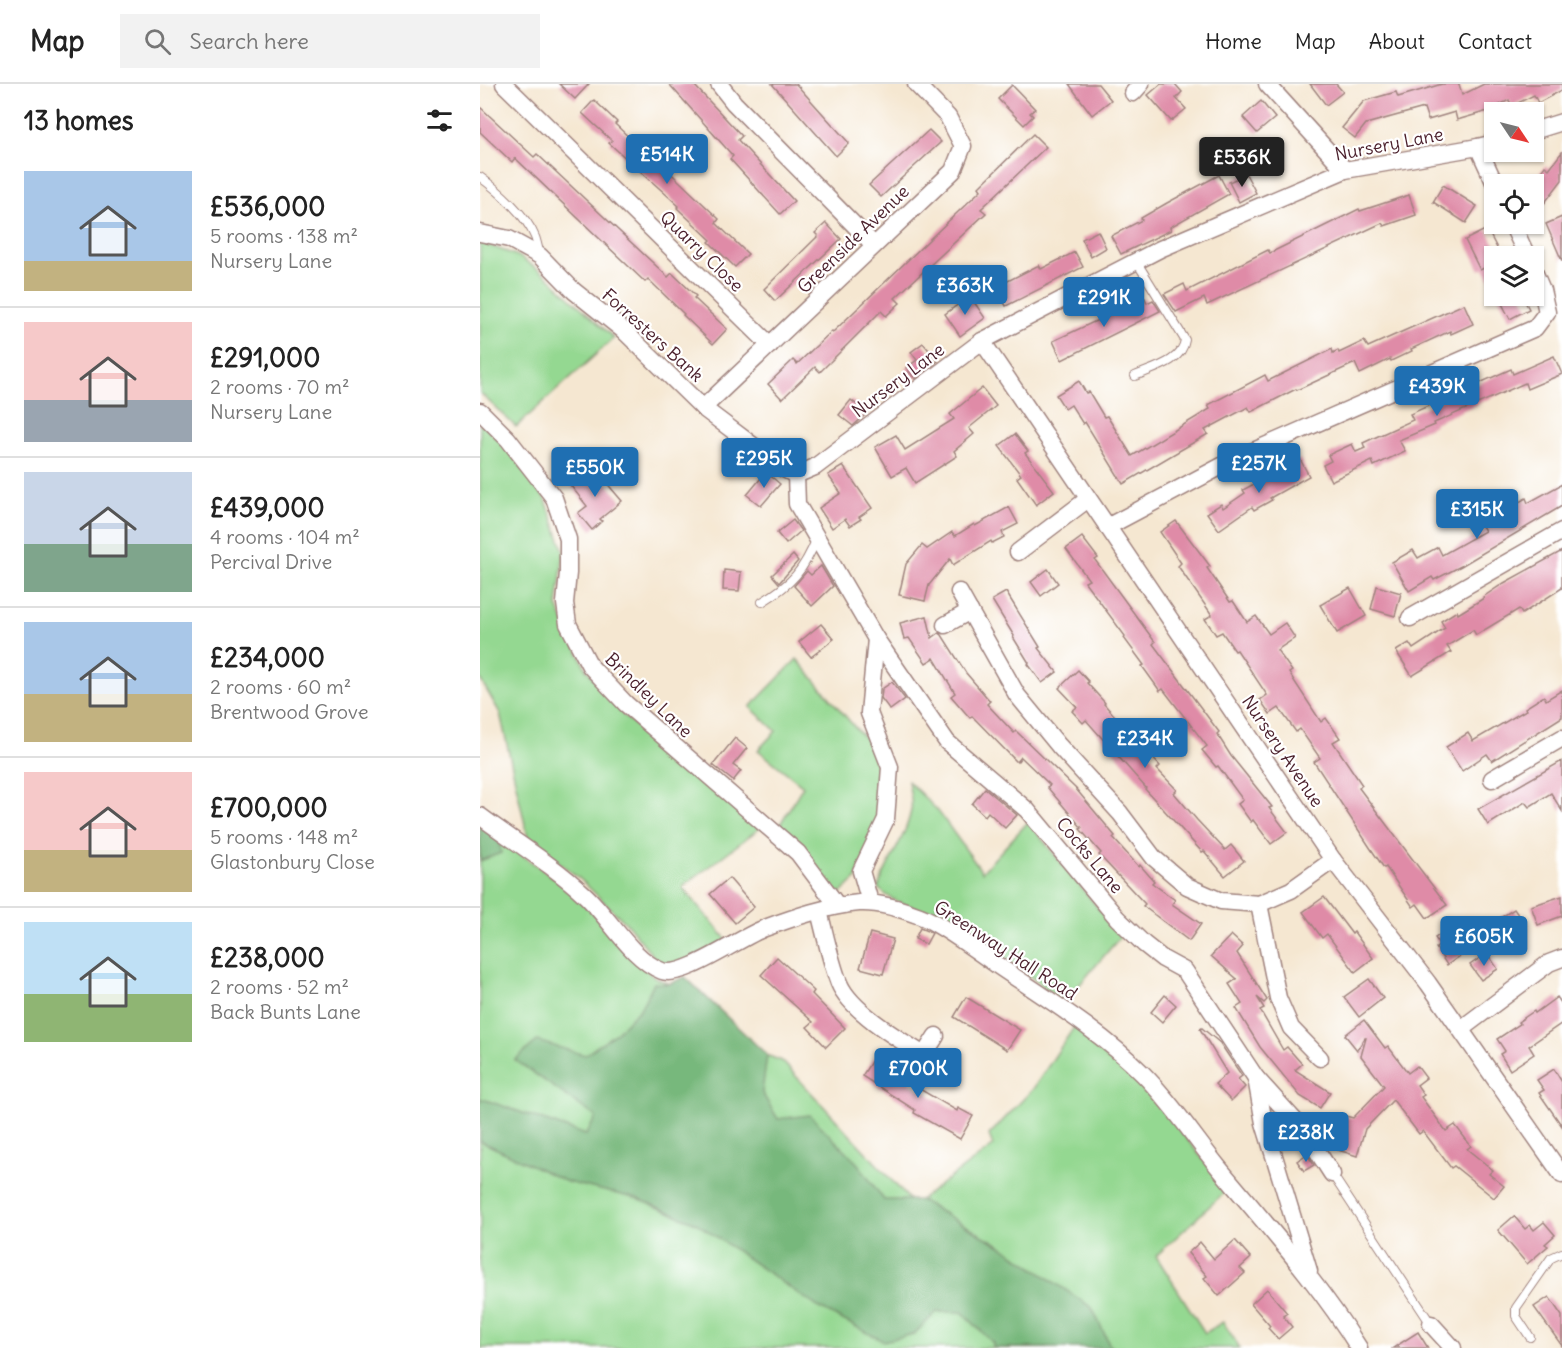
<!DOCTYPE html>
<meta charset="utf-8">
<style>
:root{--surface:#fff;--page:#f2f2f2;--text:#222;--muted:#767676;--line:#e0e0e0;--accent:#1f6fb2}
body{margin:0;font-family:Delius,sans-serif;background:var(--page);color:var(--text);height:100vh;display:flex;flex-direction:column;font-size:22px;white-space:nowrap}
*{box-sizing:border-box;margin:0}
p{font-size:20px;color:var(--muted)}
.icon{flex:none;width:33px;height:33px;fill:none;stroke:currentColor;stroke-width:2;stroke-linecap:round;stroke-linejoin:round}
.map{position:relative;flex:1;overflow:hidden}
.panel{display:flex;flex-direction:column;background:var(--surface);width:480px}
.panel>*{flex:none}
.needle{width:39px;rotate:125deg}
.buttons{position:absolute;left:1004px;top:18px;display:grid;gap:12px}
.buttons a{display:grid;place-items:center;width:60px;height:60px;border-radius:0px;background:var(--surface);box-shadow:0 2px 4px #0004;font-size:30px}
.price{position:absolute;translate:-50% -51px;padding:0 14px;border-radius:6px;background:var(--accent);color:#fff;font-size:20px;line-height:39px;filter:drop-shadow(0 2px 3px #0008)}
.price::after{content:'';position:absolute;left:50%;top:36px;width:18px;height:14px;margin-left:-9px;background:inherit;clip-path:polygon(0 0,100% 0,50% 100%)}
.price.active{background:#222;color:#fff}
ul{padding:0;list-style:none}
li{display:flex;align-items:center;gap:18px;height:150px;padding:0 24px}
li+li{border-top:2px solid var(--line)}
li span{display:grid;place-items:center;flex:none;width:168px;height:120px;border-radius:0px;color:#555}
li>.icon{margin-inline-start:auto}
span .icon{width:72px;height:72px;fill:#fffc;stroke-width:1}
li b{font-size:26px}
h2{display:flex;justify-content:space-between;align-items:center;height:72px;padding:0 24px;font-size:26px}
header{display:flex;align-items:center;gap:36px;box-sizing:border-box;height:84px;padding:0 30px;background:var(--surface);border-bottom:2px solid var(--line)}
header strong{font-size:28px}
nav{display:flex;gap:33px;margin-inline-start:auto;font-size:21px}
.search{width:420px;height:54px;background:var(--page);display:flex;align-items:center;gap:15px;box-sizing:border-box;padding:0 21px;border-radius:0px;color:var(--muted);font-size:22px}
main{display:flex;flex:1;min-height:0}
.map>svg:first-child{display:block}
.green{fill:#94d891;stroke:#6f7c5e;stroke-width:1.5}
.forest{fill:#77b87b;stroke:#606c53;stroke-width:1.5}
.building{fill:#df8ba7}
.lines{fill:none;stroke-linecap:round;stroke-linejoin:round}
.service-casing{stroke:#a0837e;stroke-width:10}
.minor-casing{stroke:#a0837e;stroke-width:19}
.service{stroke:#fff;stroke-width:8}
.minor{stroke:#fff;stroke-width:16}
.labels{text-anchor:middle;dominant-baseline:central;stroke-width:4.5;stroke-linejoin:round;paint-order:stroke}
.street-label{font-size:18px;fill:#4a1f2b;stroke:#fff}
</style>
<header>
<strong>Map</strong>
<div class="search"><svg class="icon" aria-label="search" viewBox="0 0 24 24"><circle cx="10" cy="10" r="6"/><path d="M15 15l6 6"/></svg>Search here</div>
<nav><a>Home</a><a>Map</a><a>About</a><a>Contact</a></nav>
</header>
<main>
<section class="panel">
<h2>13 homes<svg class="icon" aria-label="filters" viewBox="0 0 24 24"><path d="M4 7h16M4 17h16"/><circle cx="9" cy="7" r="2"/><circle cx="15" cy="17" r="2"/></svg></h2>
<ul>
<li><span style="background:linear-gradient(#a9c7e8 75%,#c2b280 0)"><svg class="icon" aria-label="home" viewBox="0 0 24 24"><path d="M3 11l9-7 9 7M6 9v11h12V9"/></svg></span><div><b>£536,000</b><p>5 rooms · 138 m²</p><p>Nursery Lane</p></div></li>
<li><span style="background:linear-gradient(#f6c9c9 65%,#9aa5b1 0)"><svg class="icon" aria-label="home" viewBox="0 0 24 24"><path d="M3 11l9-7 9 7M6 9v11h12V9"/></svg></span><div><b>£291,000</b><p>2 rooms · 70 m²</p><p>Nursery Lane</p></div></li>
<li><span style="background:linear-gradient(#c9d6e8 60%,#7fa58c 0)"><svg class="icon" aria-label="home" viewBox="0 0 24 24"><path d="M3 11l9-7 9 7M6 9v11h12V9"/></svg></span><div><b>£439,000</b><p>4 rooms · 104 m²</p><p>Percival Drive</p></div></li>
<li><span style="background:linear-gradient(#a9c7e8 60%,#c2b280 0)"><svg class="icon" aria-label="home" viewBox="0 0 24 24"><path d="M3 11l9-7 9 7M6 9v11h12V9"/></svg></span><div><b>£234,000</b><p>2 rooms · 60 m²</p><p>Brentwood Grove</p></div></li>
<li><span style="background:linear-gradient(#f6c9c9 65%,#c2b280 0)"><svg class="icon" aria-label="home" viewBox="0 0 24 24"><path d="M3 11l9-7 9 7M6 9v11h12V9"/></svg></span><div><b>£700,000</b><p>5 rooms · 148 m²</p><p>Glastonbury Close</p></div></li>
<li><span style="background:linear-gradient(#bfe0f5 60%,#8fb573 0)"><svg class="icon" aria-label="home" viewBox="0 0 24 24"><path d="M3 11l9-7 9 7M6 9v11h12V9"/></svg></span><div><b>£238,000</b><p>2 rooms · 52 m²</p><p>Back Bunts Lane</p></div></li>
</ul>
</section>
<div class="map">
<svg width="1082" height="1264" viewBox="0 0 1082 1264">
<rect width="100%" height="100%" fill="#fff"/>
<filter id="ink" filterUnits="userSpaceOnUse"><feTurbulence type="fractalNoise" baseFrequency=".0167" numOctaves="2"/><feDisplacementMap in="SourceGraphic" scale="12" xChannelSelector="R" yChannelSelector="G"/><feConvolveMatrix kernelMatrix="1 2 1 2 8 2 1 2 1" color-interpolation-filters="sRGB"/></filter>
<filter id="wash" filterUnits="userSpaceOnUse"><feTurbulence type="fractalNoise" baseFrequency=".008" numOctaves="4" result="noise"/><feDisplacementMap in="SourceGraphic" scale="24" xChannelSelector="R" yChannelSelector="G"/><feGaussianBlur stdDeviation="1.35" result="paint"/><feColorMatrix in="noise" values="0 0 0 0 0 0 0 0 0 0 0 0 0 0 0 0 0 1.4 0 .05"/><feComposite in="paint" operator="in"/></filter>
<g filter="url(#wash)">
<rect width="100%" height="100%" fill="#f5e7d1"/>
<!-- green -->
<g class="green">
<polygon points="0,158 38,172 66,191 134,254 36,343 0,309"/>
<polygon points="0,339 25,361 66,416 84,467 77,522 106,585 143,631 199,679 242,710 280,744 202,803 247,856 200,881 178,878 149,842 100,795 48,754 20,629 0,595"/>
<polygon points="317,575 378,647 402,671 399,739 376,795 361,809 353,806 299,742 323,702 278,666 296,647 270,623"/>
<path d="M428,697L458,727L502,788L548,738L641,852L584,919C544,886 501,856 455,831C434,820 417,823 398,804C407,777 426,754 431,726C433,717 429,706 428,697Z"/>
<polygon points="0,742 93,807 161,882 176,894 189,900 205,893 286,971 302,977 566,1264 0,1264"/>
<polygon points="596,940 634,972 667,1004 747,1106 676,1172 725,1249 743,1238 760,1264 631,1264 612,1224 521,1162 440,1116 513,1062 509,1051 553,1005"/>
</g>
<!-- forest -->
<g class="forest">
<polygon points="0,738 18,751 21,769 0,777"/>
<polygon points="205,893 287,971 282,1009 298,1035 330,1031 378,1080 404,1116 440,1116 521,1162 612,1224 631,1264 513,1264 513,1259 482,1228 457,1228 434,1250 403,1257 338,1223 216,1139 158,1115 87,1098 0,1057 0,1014 106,1051 116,1033 35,976 57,957 105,971 137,948 160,925 174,899 189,900"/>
</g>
<g id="blocks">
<!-- building -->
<g class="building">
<polygon points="79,0 109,0 95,15"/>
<polygon points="189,0 213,0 262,52 258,56 314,117 300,130 250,75 253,72"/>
<polygon points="292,0 316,0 369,59 356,72"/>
<polygon points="589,0 618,0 631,16 612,31"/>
<polygon points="681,0 695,0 702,8 696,14 706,25 691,37 668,11"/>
<polygon points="830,0 856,0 863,8 846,21"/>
<polygon points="962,0 979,0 982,11 1004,0 1082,0 1082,6 1058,19 1054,11 1032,22 1029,16 1008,27 977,36 975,28 948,36 944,24 886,40 875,54 862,44 884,17 916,8 918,13"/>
<polygon points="532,1 555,25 550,29 553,32 544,41 518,15"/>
<polygon points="114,16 137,38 135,40 176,79 178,77 239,135 236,139 268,170 255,183 229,158 231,156 197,124 199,122 129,59 132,57 102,29"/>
<polygon points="781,17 795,34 777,49 763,33"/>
<polygon points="0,23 54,73 57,70 188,193 192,189 216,212 214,214 247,245 233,260 203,231 204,230 168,195 165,198 35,74 32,78 0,48"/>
<polygon points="449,46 461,58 401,113 389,101"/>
<polygon points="553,50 566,63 501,125 506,129 415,214 420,219 406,232 401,227 340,288 335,283 302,315 288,300 313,276 317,280 352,247 353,248 501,106 499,103"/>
<polygon points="1082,68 1082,96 1063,121 1053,113 1053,106 1061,96 1057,93 1065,82 1069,85"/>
<polygon points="766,90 776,109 759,118 749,98"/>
<polygon points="739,91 749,110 690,143 691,146 641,170 631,152 662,136 661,134 687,119"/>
<polygon points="963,101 997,122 986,139 953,118"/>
<polygon points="929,111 936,131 904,142 902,139 727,221 724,214 696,228 684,210 704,200 707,207 788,166 790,169 879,125 880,127"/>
<polygon points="1082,133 1082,177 1066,140"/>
<polygon points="346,139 361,155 295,217 284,205 338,152 335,149"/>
<polygon points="1007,145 1021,172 1014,172 1014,203 1004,184 1000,186 985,156"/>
<polygon points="618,147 626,164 611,173 602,155"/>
<polygon points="595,168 603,183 526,222 516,203 559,181 561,185"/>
<polygon points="490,212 505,234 480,252 465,230"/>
<polygon points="1018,212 1042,212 1049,225 1030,235"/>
<polygon points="665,214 667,219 673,216 680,227 582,276 573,257"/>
<polygon points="984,220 993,240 971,250 970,247 931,265 932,267 911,277 910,275 880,290 875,279 817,306 816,305 771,328 768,323 725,346 728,350 643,400 605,338 603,340 591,321 585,325 576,311 599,297 606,309 609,308 624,333 627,332 652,372 730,325 728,321 785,291 788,297 852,265 853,269 858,266 859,269 884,257 888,263"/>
<polygon points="443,259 458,277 435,295 426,284 437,276 431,268"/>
<polygon points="1074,272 1082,290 1047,305 1045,299 954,339 955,341 919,356 925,367 894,382 892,377 851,397 843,381 851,377 848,371 872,360 876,368 885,364 883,359 933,336 930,330 1031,285 1033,290"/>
<polygon points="502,304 516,322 489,344 494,350 474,367 477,372 435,399 426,384 412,392 395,363 416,351 425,366 474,335 470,330"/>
<polygon points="371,316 387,329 373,342 359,331"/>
<polygon points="535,350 548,367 545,369 574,407 556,421 537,394 541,391 519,362"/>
<polygon points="820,375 829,392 790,414 792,416 774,426 772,423 739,446 727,429 741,420 743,424 765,409 763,406"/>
<polygon points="363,382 392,424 379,433 381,435 370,442 365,435 352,444 339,424 361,409 348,391"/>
<polygon points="113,383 142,417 120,435 122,437 112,446 98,429 107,422 91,402"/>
<polygon points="286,388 300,400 281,422 267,411"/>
<polygon points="1082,400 1082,422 981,482 954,496 952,493 929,507 912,478 933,466 938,474 958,463 962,471 1005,447 1001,440 1046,414 1048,419"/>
<polygon points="529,423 538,440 522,448 524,453 512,459 511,457 473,481 470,475 449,501 445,517 419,511 426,480 442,461 447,465 472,448 475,452 494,440 495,442"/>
<polygon points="313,436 321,447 306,460 297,449"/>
<polygon points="696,437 730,482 727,484 750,518 753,517 767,538 776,532 789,550 805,539 815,554 797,566 812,587 809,589 841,638 846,634 860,654 853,658 882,701 879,704 967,821 947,834 937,820 933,823 906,783 904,784 891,765 834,678 840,674 820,645 816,648 799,624 790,630 780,616 787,611 757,566 755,567 742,548 736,551 725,535 732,531 698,482 701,479 680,448"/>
<polygon points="602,453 618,474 615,476 675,558 673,560 739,648 737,650 751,672 792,723 789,724 807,748 791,760 773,736 771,738 758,720 763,716 738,682 736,683 722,666 727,662 683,605 680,607 662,582 664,581 644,554 645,552 605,498 609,496 586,465"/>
<polygon points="1082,467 1082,504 1042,530 1039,525 996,551 993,546 967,562 971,568 932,592 916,567 929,559 933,565 965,544 961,537 977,527 978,530 1004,514 1003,513 1024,499"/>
<polygon points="313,471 318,477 299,499 292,491"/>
<polygon points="341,482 353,502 332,522 314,502 327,487 331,491"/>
<polygon points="568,485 578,499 561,512 551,498"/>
<polygon points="244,486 261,488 259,507 243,506"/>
<polygon points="897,502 921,509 915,532 891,525"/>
<polygon points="870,504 886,532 857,549 840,521"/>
<polygon points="526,508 560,563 558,564 577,588 562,599 548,580 549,579 533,553 534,552 512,516"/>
<polygon points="447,532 452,554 459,549 462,551 486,589 510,617 507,620 534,649 536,647 596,705 635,752 633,754 659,783 660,781 674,797 672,799 695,816 692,820 721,840 709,857 663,822 665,820 619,771 621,769 600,745 602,744 567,703 570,701 541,673 537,678 492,632 490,634 471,612 475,609 454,574 446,579 429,554 424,555 420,539"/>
<polygon points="341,540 354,555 331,573 319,558"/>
<polygon points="598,586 609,598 607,599 625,619 624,620 680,682 677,685 697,706 694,709 717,736 745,766 751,761 764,777 745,792 724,767 722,768 665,705 666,704 606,636 603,639 592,627 597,623 579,604"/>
<polygon points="412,598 425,615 410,626 401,614 402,605"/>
<polygon points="1082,606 1082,633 1012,677 1007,670 982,687 966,663 988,649 993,657 1046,626 1045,624 1064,612 1066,616"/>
<polygon points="255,654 267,664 253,681 261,687 253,697 233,681"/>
<polygon points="1082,677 1082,727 1071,709 1049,723 1045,718 1008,741 998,725"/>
<polygon points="505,704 537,731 525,744 508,728 505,732 492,720"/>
<polygon points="249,794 274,823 255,839 230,810"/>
<polygon points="1082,812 1082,832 1058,841 1051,822"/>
<polygon points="844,813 872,850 874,848 893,874 875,888 847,850 842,854 823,828"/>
<polygon points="1034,825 1041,835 1027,845 1020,834"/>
<polygon points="440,844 452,849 446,860 435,855"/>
<polygon points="967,846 983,870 967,881 956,864 960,861 955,854"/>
<polygon points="390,849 413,855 403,890 380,884"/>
<polygon points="751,851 763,862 757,869 787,916 784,919 777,913 784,924 780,926 803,966 807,963 822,980 815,986 850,1008 840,1024 820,1012 780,963 756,924 762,920 749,900 757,895 731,872"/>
<polygon points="1007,869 1018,885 1001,896 990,881"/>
<polygon points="297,873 334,907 332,910 365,944 346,963 327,943 333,938 281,891"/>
<polygon points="889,895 903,914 879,933 864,913"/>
<polygon points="685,911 696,921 682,938 671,928"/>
<polygon points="486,913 540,946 527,966 474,933"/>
<polygon points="1077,913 1082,920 1082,939 1049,962 1054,970 1030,986 1020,970 1025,967 1017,955 1040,940 1038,938 1054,927 1055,929"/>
<polygon points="884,936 905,964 908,962 928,989 937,982 946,994 937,1001 944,1011 941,1013 966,1047 975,1041 991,1062 987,1065 1013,1086 1009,1090 1024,1102 1014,1114 974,1082 971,1084 943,1047 939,1050 913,1016 885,1045 877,1072 852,1064 862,1031 873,1034 904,1002 881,972 886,954 885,954 877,966 865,951"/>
<polygon points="722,944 740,959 762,992 758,995 765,1003 751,1017 735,1000 747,989 720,945"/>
<polygon points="394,973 432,998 431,1000 477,1027 478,1024 493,1032 480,1055 434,1029 435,1026 382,992"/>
<polygon points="1074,985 1082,998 1082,1042 1059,1009 1064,1006 1057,996"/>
<polygon points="827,1070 834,1081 824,1087 817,1077"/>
<polygon points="1034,1132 1045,1145 1050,1141 1054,1146 1064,1138 1075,1151 1065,1160 1068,1162 1047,1180 1018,1146"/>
<polygon points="755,1156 771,1174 760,1184 765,1189 739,1212 724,1194 727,1192 708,1169 720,1158 734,1175"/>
<polygon points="787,1205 807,1229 803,1232 812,1243 798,1255 788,1244 790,1242 771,1220"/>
<polygon points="1069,1213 1082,1232 1082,1262 1054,1223"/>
<polygon points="938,1248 948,1264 913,1264"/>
</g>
</g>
</g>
<g filter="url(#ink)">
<use href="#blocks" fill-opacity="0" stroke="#a0837e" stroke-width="1.5"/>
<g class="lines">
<!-- service casing -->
<g class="service-casing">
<g id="service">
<path d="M0,93C18,106 47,132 55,153C57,158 58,165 60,171"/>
<path d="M655,292C673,284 702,278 705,256L656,177"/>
<path d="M282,518C312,500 324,486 337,454"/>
<polyline points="852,1090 951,1240"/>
<polyline points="1050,1253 1036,1232 1036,1224 1071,1174 1082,1169"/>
</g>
</g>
<!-- minor casing -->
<g class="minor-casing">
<g id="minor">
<polyline points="24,0 290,261"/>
<polyline points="239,0 254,19 394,161"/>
<polyline points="787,0 865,86"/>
<polyline points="653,9 661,0"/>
<polyline points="1053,47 1082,38"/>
<polyline points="998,63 1015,100"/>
<polyline points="1032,140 1047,172"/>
<polyline points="0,149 29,155 60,172 94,207 143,246 223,324 304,385 316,391"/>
<polyline points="502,257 853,776 948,899 1082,1091"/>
<polyline points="223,324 473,87 483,62 468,33 436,0"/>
<polyline points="0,327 28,355 74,414 88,455 88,489 85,519 88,540 110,582 146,620 318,769 357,821"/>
<polyline points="316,391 317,420 396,555 467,658 547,726 637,834 664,860 683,875 705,887 776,994 784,1039 829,1187"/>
<polyline points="316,391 335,383 502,257 680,165 865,86 998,63 1014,59"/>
<polyline points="627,443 755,375 1055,244 1067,228 1062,206 1053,185"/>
<polyline points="538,468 608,415"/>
<polyline points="479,508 537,611 579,662 640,729 674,774 707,802 741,817 779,820 811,806 853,776"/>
<polyline points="930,534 1082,447"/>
<polyline points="465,541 490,527"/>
<polyline points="1012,695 1082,654"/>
<path d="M0,732C35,758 73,781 105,811C129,833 151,875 182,887C204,895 262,852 285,844C315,833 347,822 379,819C398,818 422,825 440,832C462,840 496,867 517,881C567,915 620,947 663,990C691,1018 714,1053 739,1084C787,1142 839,1199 879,1264"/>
<polyline points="390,818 381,787 406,735 410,683 389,629 396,555"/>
<polyline points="779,820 798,914 811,944 840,974"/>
<path d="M339,827C345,850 350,876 359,899C372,931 434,964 463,983"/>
<polyline points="981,945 1069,879 1082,874"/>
<polyline points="444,971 456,952"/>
<polyline points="776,994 825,1048 852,1090"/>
<polyline points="951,1240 973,1264"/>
</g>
</g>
<!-- service -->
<use href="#service" class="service"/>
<!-- minor -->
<use href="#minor" class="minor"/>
</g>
</g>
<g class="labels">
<!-- street labels -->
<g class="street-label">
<text transform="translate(909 60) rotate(-11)">Nursery Lane</text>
<text transform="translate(373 155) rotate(-44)">Greenside Avenue</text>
<text transform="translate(222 167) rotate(44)">Quarry Close</text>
<text transform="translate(173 251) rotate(42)">Forresters Bank</text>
<text transform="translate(418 296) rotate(-37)">Nursery Lane</text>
<text transform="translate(169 611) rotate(44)">Brindley Lane</text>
<text transform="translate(803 667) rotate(56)">Nursery Avenue</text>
<text transform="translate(610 771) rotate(50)">Cocks Lane</text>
<text transform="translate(526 866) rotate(33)">Greenway Hall Road</text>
</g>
</g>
</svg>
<div class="buttons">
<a><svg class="needle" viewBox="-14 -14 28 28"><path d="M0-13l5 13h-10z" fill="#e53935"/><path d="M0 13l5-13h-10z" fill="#767676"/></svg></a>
<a><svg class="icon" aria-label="locate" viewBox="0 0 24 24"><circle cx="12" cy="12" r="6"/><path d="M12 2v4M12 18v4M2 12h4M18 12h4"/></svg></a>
<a><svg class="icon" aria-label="layers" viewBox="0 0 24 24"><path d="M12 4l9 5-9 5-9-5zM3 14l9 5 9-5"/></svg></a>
</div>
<b class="price" style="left:187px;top:101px">£514K</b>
<b class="price active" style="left:762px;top:104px">£536K</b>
<b class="price" style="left:485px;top:232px">£363K</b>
<b class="price" style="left:624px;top:244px">£291K</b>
<b class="price" style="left:957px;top:333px">£439K</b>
<b class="price" style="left:284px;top:405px">£295K</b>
<b class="price" style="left:779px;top:410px">£257K</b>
<b class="price" style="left:115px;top:414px">£550K</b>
<b class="price" style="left:997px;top:456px">£315K</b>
<b class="price" style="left:665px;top:685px">£234K</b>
<b class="price" style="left:1004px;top:883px">£605K</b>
<b class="price" style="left:438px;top:1015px">£700K</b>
<b class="price" style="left:826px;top:1079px">£238K</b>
</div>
</main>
